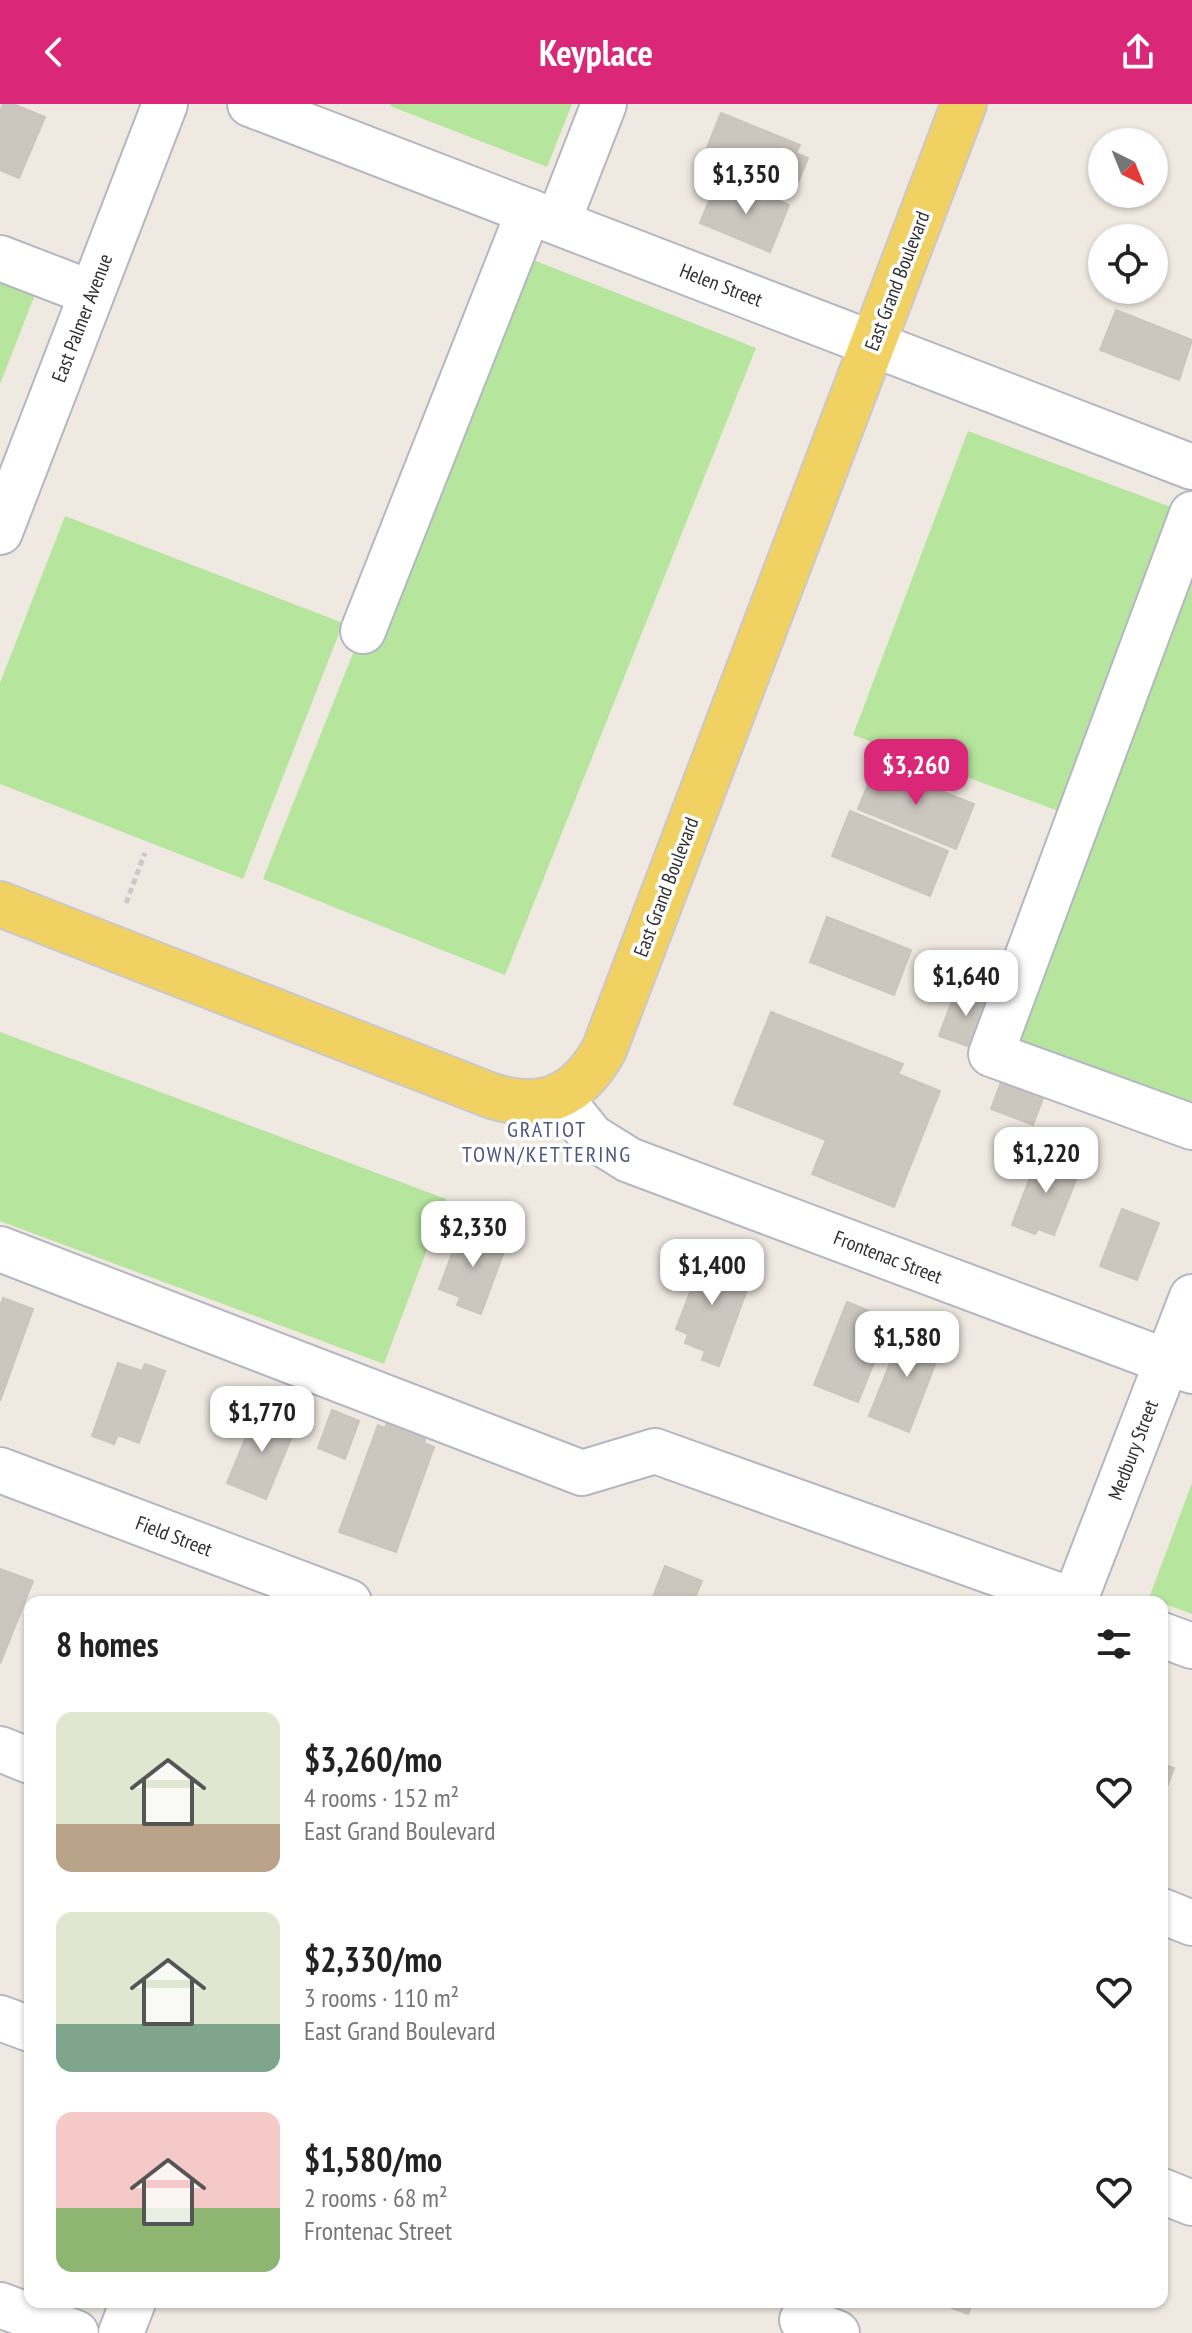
<!DOCTYPE html>
<meta charset="utf-8">
<style>
:root{--surface:#fff;--page:#f6f6f6;--text:#222;--muted:#767676;--accent:#db2777}
body{margin:0;font-family:"PT Sans Narrow",sans-serif;background:var(--page);color:var(--text);height:100vh;display:flex;flex-direction:column;font-size:30px;white-space:nowrap}
*{box-sizing:border-box;margin:0}
p{font-size:26px;color:var(--muted)}
.icon{flex:none;width:44px;height:44px;fill:none;stroke:currentColor;stroke-width:2;stroke-linecap:round;stroke-linejoin:round}
.map{position:relative;flex:1;overflow:hidden}
.panel{position:absolute;left:24px;top:1492px;width:1144px;height:712px;display:flex;flex-direction:column;background:var(--surface);border-radius:16px;box-shadow:0 2px 6px #0004}
.panel>*{flex:none}
.needle{width:52px;rotate:137deg}
.fabs{position:absolute;left:1088px;top:24px;display:grid;gap:16px}
.fabs a{display:grid;place-items:center;width:80px;height:80px;border-radius:50%;background:var(--surface);box-shadow:0 2px 6px #0004;font-size:40px}
.price{position:absolute;translate:-50% -68px;padding:0 18px;border-radius:16px;background:#fff;color:#222;font-size:26px;line-height:52px;filter:drop-shadow(0 2px 4px #0008)}
.price::after{content:'';position:absolute;left:50%;top:48px;width:24px;height:18px;margin-left:-12px;background:inherit;clip-path:polygon(0 0,100% 0,50% 100%)}
.price.active{background:var(--accent);color:#fff}
ul{padding:0;list-style:none}
li{display:flex;align-items:center;gap:24px;height:200px;padding:0 32px}
li span{display:grid;place-items:center;flex:none;width:224px;height:160px;border-radius:16px;color:#555}
li>.icon{margin-inline-start:auto}
span .icon{width:96px;height:96px;fill:#fffc;stroke-width:1}
li b{font-size:34px}
h2{display:flex;justify-content:space-between;align-items:center;height:96px;padding:0 32px;font-size:34px}
header{display:flex;justify-content:space-between;align-items:center;height:104px;padding:0 32px;background:var(--accent);color:#fff;font-size:36px;font-weight:600}
.map>svg:first-child{display:block}
.green{fill:#b6e59e}
.building{fill:#cbc7bf;stroke:#cbc5ba;stroke-width:2}
.lines{fill:none;stroke-linecap:round;stroke-linejoin:round}
.minor-casing{stroke:#b4b7c1;stroke-width:48}
.major-casing{stroke:#c9c9c9;stroke-width:48}
.path{stroke:#c9c9c9;stroke-width:5;stroke-dasharray:6 4;stroke-linecap:butt}
.minor{stroke:#fff;stroke-width:44}
.major{stroke:#f2d163;stroke-width:44}
.labels{text-anchor:middle;dominant-baseline:central;stroke-width:7;stroke-linejoin:round;paint-order:stroke}
.street-label{font-size:20px;fill:#2e2e2e;stroke:#fff}
.neighbourhood-label{font-size:22px;letter-spacing:2px;fill:#4d5680;stroke:#fff}
</style>
<header><svg class="icon" aria-label="back" viewBox="0 0 24 24"><path d="M15 5l-7 7 7 7"/></svg>Keyplace<svg class="icon" aria-label="share" viewBox="0 0 24 24"><path d="M12 15V3M7 8l5-5 5 5M5 13v7h14v-7"/></svg></header>
<div class="map">
<svg width="1192" height="2229" viewBox="0 0 1192 2229">
<rect width="100%" height="100%" fill="#efe9e1"/>
<!-- green -->
<g class="green">
<polygon points="391,0 572,0 547,63 390,2"/>
<polygon points="513,148 756,244 505,871 263,775"/>
<polygon points="0,168 38,183 0,280"/>
<polygon points="968,327 1179,406 1064,709 853,631"/>
<polygon points="65,412 343,519 243,775 0,680 0,579"/>
<polygon points="1192,451 1192,1000 1011,933"/>
<polygon points="0,928 446,1095 384,1260 0,1117"/>
<polygon points="1192,1379 1192,1510 1149,1494"/>
</g>
<!-- building -->
<g class="building">
<polygon points="3,0 13,0 45,13 19,74 0,66 0,8"/>
<polygon points="721,9 800,41 796,49 808,54 796,83 787,80 783,90 702,56"/>
<polygon points="716,80 741,90 745,82 789,101 770,148 700,119"/>
<polygon points="1116,206 1192,236 1179,276 1100,246"/>
<polygon points="876,661 974,700 956,745 858,705"/>
<polygon points="850,707 948,747 930,792 832,752"/>
<polygon points="827,813 911,846 894,891 810,858"/>
<polygon points="957,883 994,896 976,945 939,932"/>
<polygon points="771,908 903,960 898,970 940,987 894,1103 812,1070 826,1036 734,1000"/>
<polygon points="1007,962 1049,978 1033,1021 991,1005"/>
<polygon points="1040,1047 1081,1063 1054,1131 1038,1125 1035,1130 1012,1121"/>
<polygon points="1122,1105 1159,1119 1137,1176 1100,1162"/>
<polygon points="462,1123 507,1139 481,1210 457,1201 460,1193 439,1185"/>
<polygon points="695,1151 752,1172 719,1262 702,1256 705,1247 685,1239 688,1230 676,1225 692,1183 684,1180"/>
<polygon points="3,1194 33,1205 0,1297 0,1203"/>
<polygon points="847,1198 891,1216 858,1298 814,1281"/>
<polygon points="905,1222 944,1237 909,1328 869,1312"/>
<polygon points="118,1259 142,1267 145,1260 165,1267 139,1339 118,1331 114,1340 92,1332"/>
<polygon points="258,1304 297,1320 266,1395 227,1379"/>
<polygon points="332,1306 359,1317 345,1355 318,1344"/>
<polygon points="389,1313 428,1327 424,1339 434,1343 396,1448 339,1428 378,1321 385,1324"/>
<polygon points="665,1462 702,1477 693,1498 651,1498"/>
<polygon points="0,1465 33,1477 0,1560"/>
<polygon points="1162,1660 1174,1664 1162,1696"/>
<polygon points="937,2198 973,2198 968,2210"/>
</g>
<g class="lines">
<!-- minor casing -->
<g class="minor-casing">
<g id="minor">
<polyline points="250,0 1192,363"/>
<polyline points="558,118 604,0"/>
<polyline points="0,154 91,189"/>
<polyline points="1192,410 991,950 1192,1023"/>
<polyline points="0,428 165,0"/>
<polyline points="363,527 529,107"/>
<polyline points="559,992 592,1033 629,1056 1192,1267"/>
<polyline points="0,1145 582,1369 655,1347 1077,1498"/>
<polyline points="0,1366 349,1498"/>
<polyline points="1074,1498 1192,1193"/>
<polyline points="1162,1531 1192,1542"/>
<polyline points="0,1645 30,1657"/>
<polyline points="1162,1807 1192,1819"/>
<polyline points="0,1914 30,1925"/>
<polyline points="1162,2087 1192,2099"/>
<polyline points="0,2201 76,2229"/>
<polyline points="802,2216 837,2229"/>
<polyline points="121,2229 133,2198"/>
</g>
</g>
<!-- major casing -->
<g class="major-casing">
<path id="major" d="M0,800L492,992C544,1008 578,992 604,946L964,0"/>
</g>
<!-- path -->
<polyline class="path" points="126,799 145,749"/>
<!-- minor -->
<use href="#minor" class="minor"/>
<!-- major -->
<use href="#major" class="major"/>
</g>
<g class="labels">
<!-- street labels -->
<g class="street-label">
<text transform="translate(897 177) rotate(-69)">East Grand Boulevard</text>
<text transform="translate(721 181) rotate(21)">Helen Street</text>
<text transform="translate(82 214) rotate(-69)">East Palmer Avenue</text>
<text transform="translate(666 783) rotate(-69)">East Grand Boulevard</text>
<text transform="translate(888 1153) rotate(21)">Frontenac Street</text>
<text transform="translate(1133 1346) rotate(-69)">Medbury Street</text>
<text transform="translate(174 1432) rotate(21)">Field Street</text>
</g>
<!-- neighbourhood labels -->
<g class="neighbourhood-label">
<text x="547" y="1025">GRATIOT<tspan x="547" dy="25">TOWN/KETTERING</tspan></text>
</g>
</g>
</svg>
<div class="fabs">
<a><svg class="needle" viewBox="-14 -14 28 28"><path d="M0-13l5 13h-10z" fill="#e53935"/><path d="M0 13l5-13h-10z" fill="#767676"/></svg></a>
<a><svg class="icon" aria-label="locate" viewBox="0 0 24 24"><circle cx="12" cy="12" r="6"/><path d="M12 2v4M12 18v4M2 12h4M18 12h4"/></svg></a>
</div>
<b class="price" style="left:746px;top:112px">$1,350</b>
<b class="price active" style="left:916px;top:703px">$3,260</b>
<b class="price" style="left:966px;top:914px">$1,640</b>
<b class="price" style="left:1046px;top:1091px">$1,220</b>
<b class="price" style="left:473px;top:1165px">$2,330</b>
<b class="price" style="left:712px;top:1203px">$1,400</b>
<b class="price" style="left:907px;top:1275px">$1,580</b>
<b class="price" style="left:262px;top:1350px">$1,770</b>
<section class="panel">
<h2>8 homes<svg class="icon" aria-label="filters" viewBox="0 0 24 24"><path d="M4 7h16M4 17h16"/><circle cx="9" cy="7" r="2"/><circle cx="15" cy="17" r="2"/></svg></h2>
<ul>
<li><span style="background:linear-gradient(#dfe7d0 70%,#b9a48a 0)"><svg class="icon" aria-label="home" viewBox="0 0 24 24"><path d="M3 11l9-7 9 7M6 9v11h12V9"/></svg></span><div><b>$3,260/mo</b><p>4 rooms · 152 m²</p><p>East Grand Boulevard</p></div><svg class="icon" aria-label="heart" viewBox="0 0 24 24"><path d="M12 20l-8-8c-3-5 5-10 8-4 3-6 11-1 8 4z"/></svg></li>
<li><span style="background:linear-gradient(#dfe7d0 70%,#7fa58c 0)"><svg class="icon" aria-label="home" viewBox="0 0 24 24"><path d="M3 11l9-7 9 7M6 9v11h12V9"/></svg></span><div><b>$2,330/mo</b><p>3 rooms · 110 m²</p><p>East Grand Boulevard</p></div><svg class="icon" aria-label="heart" viewBox="0 0 24 24"><path d="M12 20l-8-8c-3-5 5-10 8-4 3-6 11-1 8 4z"/></svg></li>
<li><span style="background:linear-gradient(#f6c9c9 60%,#8fb573 0)"><svg class="icon" aria-label="home" viewBox="0 0 24 24"><path d="M3 11l9-7 9 7M6 9v11h12V9"/></svg></span><div><b>$1,580/mo</b><p>2 rooms · 68 m²</p><p>Frontenac Street</p></div><svg class="icon" aria-label="heart" viewBox="0 0 24 24"><path d="M12 20l-8-8c-3-5 5-10 8-4 3-6 11-1 8 4z"/></svg></li>
</ul>
</section>
</div>
